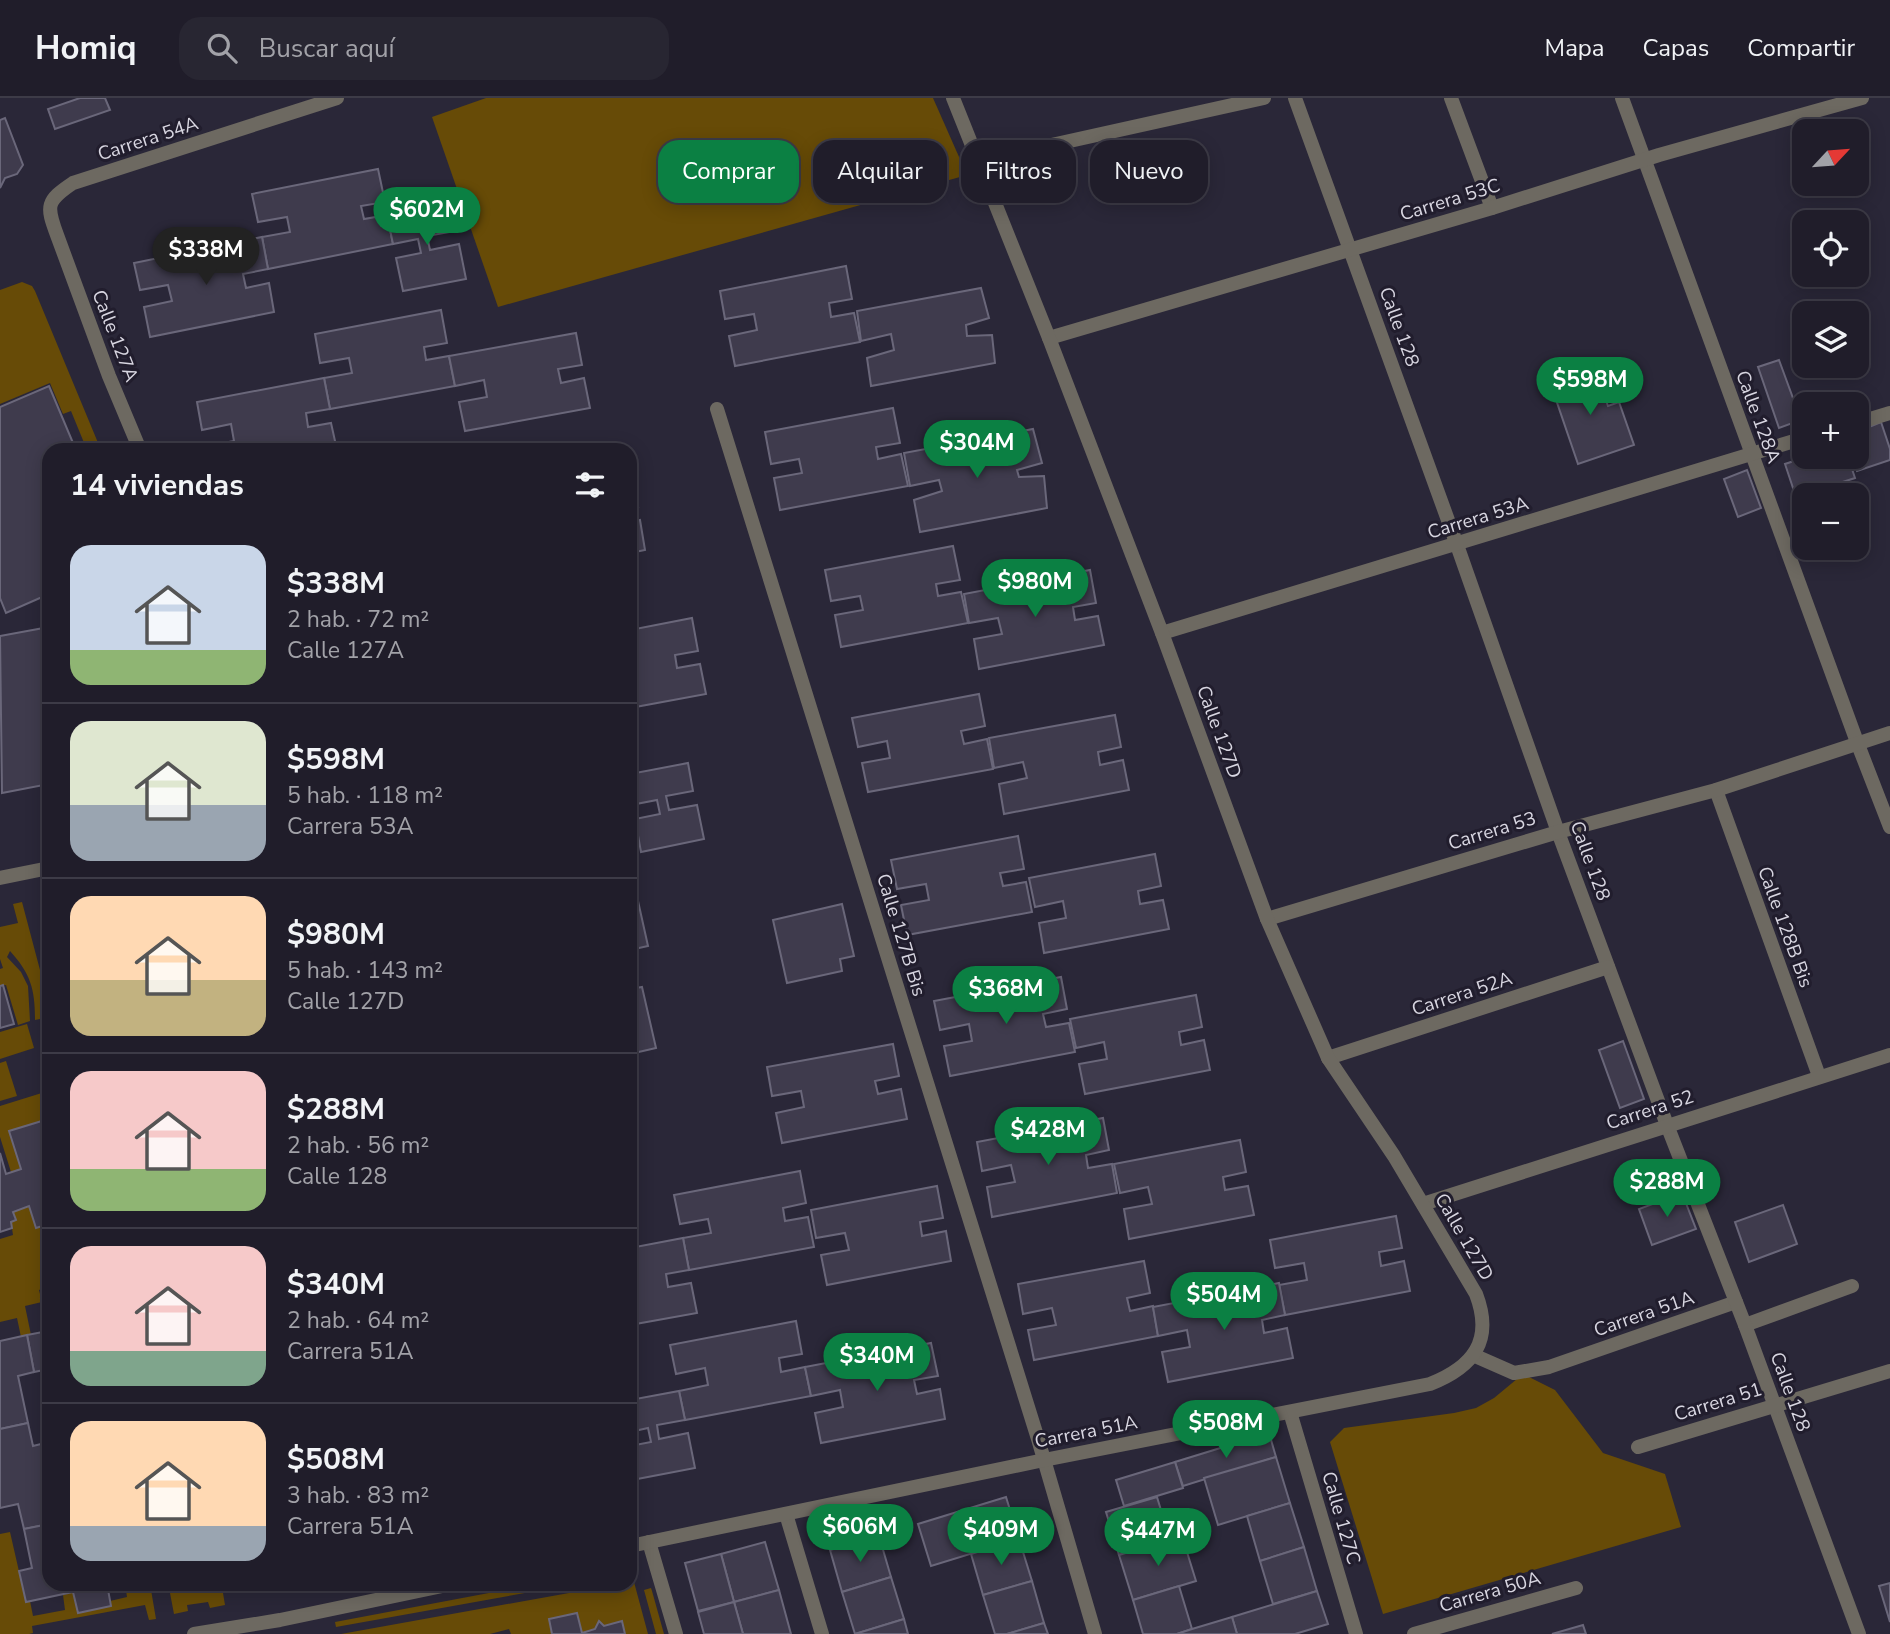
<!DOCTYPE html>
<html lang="es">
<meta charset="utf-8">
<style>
:root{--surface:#201d2a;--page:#282632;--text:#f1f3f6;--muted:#a2a2a8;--line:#3d3b47;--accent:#0b8043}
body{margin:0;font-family:"Nunito Sans",sans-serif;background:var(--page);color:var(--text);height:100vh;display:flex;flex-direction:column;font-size:26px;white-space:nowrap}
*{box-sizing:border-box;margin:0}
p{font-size:23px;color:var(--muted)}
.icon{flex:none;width:38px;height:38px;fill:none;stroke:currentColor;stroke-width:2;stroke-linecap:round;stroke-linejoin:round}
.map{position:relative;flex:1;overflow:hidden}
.details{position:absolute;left:42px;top:345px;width:595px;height:1148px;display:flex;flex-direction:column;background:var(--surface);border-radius:21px;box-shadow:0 4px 18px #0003,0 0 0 2px var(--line)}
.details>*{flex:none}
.top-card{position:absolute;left:658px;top:42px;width:665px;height:63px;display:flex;gap:14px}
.needle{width:46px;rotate:64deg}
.fabs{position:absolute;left:1792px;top:21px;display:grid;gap:14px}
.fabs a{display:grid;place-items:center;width:77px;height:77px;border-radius:14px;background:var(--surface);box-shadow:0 4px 18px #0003,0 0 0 2px var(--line);font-size:35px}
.price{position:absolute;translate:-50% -60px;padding:0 16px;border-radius:24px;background:var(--accent);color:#fff;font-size:23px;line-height:46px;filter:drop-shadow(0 2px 4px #0008)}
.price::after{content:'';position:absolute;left:50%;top:42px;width:21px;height:16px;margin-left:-10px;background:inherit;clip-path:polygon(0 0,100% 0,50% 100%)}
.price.current{background:#222;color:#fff}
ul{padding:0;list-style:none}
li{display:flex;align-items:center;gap:21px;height:175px;padding:0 28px}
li+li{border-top:2px solid var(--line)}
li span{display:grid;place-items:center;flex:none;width:196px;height:140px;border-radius:21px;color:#555}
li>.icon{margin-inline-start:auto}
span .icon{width:84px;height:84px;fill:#fffc;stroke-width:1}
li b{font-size:30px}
h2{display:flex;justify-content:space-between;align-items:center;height:84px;padding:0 28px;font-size:30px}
.pill{padding:0 24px;border-radius:21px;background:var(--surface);box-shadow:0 4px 18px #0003,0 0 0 2px var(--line);font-size:24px;line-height:63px}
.pill.current{background:var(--accent);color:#fff}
header{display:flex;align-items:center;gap:42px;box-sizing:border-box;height:98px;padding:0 35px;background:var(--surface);border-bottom:2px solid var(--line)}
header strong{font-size:33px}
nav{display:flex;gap:38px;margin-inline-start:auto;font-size:24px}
.search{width:490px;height:63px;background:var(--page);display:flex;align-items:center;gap:18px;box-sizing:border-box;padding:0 24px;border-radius:21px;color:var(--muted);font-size:26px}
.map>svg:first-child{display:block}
.green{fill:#674b07}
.building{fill:#3f3b4d;stroke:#6a677a;stroke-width:2}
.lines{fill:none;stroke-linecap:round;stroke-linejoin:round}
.pedestrian{stroke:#6d6961;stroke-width:14}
.minor{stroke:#6d6961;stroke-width:14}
.labels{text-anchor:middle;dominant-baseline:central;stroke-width:6;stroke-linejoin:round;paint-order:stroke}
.street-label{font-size:19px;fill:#d8d6e1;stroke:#211d2d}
</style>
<header>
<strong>Homiq</strong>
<div class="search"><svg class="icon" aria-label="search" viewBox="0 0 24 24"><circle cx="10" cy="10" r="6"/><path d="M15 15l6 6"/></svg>Buscar aquí</div>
<nav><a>Mapa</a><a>Capas</a><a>Compartir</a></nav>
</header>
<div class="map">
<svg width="1890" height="1536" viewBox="0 0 1890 1536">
<rect width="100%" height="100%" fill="#2a2738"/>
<!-- green -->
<g class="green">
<polygon points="486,0 933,0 967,77 498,209 432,19"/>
<polygon points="22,184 32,188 35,193 101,352 87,352 71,313 63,316 50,285 0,306 0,192"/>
<path d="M22,804L49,906V954L40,921L35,922C35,892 31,876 10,853L7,859L21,874L28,888L30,923L18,927L6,887L0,888V871L3,870L0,861V829L18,825L13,806Z"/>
<polygon points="27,926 34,950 0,961 0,934"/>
<polygon points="6,963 17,998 0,1003 0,965"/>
<polygon points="45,994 49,1003 49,1035 45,1023 21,1071 11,1074 0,1039 0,1008"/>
<polygon points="29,1108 36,1130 49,1126 49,1188 39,1192 42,1204 25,1208 31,1237 21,1239 17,1220 0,1224 0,1141 13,1137 11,1124 16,1122 13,1114"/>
<polygon points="1523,1276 1555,1292 1603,1355 1665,1376 1681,1429 1383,1516 1330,1344 1344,1330 1454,1315 1476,1310 1494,1300"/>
<polygon points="10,1434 26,1504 30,1503 33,1518 65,1512 63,1497 73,1494 79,1515 111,1508 110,1503 127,1499 125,1486 150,1486 156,1521 149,1522 145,1507 32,1528 33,1535 29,1536 0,1536 0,1436"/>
<polygon points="630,1484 634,1484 648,1536 625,1536 622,1524 604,1528 599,1523 595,1531 582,1535 577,1515 550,1521 552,1536 511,1536 509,1531 490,1536 341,1536"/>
<polygon points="537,1486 575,1486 336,1529 335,1524"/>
<polygon points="215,1487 222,1489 225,1507 210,1510 208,1504 187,1507 188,1513 174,1516 170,1495"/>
<polygon points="651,1490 652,1493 664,1536 656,1536 644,1492"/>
</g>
<!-- building -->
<g class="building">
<polygon points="80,0 105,0 110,12 55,31 48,11"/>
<polygon points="5,20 23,67 17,76 5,80 0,90 0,22"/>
<polygon points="378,71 385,104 361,108 364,121 387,117 393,146 268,171 262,139 290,134 287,119 258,124 252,96"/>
<polygon points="450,104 455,133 427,138 430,152 459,146 466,181 403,193 396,160 421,155 418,141 393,146 387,117"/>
<polygon points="262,139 268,171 243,176 246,190 269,185 274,214 150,239 144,209 172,203 168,187 140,192 134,165"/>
<polygon points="846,168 852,201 829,205 831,219 854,215 860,244 735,268 729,238 757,232 754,216 725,221 720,193"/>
<polygon points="981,190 989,220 966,227 967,238 992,237 995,265 871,288 867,260 894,252 891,236 861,243 857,213"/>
<polygon points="441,212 447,245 424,249 426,262 449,258 455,288 330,311 324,280 352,275 349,260 320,265 315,236"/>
<polygon points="576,235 582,267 558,271 561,285 584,280 590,310 465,333 459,304 487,299 484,282 455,288 449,258"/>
<polygon points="1779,262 1801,322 1779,330 1758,269"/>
<polygon points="1594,269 1608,308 1619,304 1634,347 1578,366 1550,284"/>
<polygon points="324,280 330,311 306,315 308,329 331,325 337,352 207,352 207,348 234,343 231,326 202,332 197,304"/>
<polygon points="49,288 76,352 49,352 49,496 6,515 0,500 0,309"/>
<polygon points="893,310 900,345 876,349 878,361 901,356 908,388 780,412 774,380 802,375 799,361 771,366 765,334"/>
<polygon points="1881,324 1890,351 1890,362 1857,373 1852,359 1857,359 1857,334"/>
<polygon points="1033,331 1042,365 1017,372 1019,379 1044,378 1047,410 920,434 914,402 942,393 939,382 910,388 904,355"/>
<polygon points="1806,359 1848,359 1855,380 1796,399 1785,366"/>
<polygon points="1747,372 1761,410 1738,419 1724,381"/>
<polygon points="630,376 638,409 630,410"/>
<polygon points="640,422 645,452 630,455 630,424"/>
<polygon points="953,448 960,482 936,486 938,498 961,494 968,525 841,549 835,517 863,512 860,498 831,503 825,472"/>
<polygon points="1090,472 1096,505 1073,509 1075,522 1098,518 1104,547 979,571 974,541 1002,536 998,520 969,525 964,496"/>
<polygon points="692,520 698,553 675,557 677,570 700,566 706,596 630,610 630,532"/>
<polygon points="49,529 49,686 2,695 0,538"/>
<polygon points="979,596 985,628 961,633 964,646 987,641 993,671 868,694 862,665 890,660 887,643 858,649 852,620"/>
<polygon points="1115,617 1121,649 1098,654 1100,667 1123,662 1129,692 1004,716 999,686 1027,680 1023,664 994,670 989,640"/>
<polygon points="688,665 693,693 666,698 669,712 697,707 704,741 641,754 635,721 660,716 657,702 631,707 630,676"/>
<polygon points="1018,738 1024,771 1000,775 1003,788 1026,784 1032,814 907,837 901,807 929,802 926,786 897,791 891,762"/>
<polygon points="1155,756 1161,788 1138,793 1140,806 1163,802 1169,831 1044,855 1039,825 1066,820 1063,803 1035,809 1029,780"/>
<polygon points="630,767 648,848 630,852"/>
<polygon points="842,806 854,858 840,861 842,873 787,885 773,822"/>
<polygon points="1061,879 1067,911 1043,916 1046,929 1069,925 1075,954 950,978 944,948 972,943 969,926 940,932 934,903"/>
<polygon points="3,887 14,926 0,930 0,888"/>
<polygon points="642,889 656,950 630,956 630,891"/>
<polygon points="1196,897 1202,929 1179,934 1181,947 1204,942 1210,972 1085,996 1079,966 1107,961 1104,944 1076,950 1070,921"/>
<polygon points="1623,943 1644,1001 1620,1010 1599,952"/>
<polygon points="893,946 899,978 875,983 878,996 901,991 907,1021 782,1045 776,1015 804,1009 801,993 772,998 767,969"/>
<polygon points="1103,1020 1109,1052 1086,1057 1088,1070 1112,1066 1117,1095 992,1119 987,1089 1015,1084 1011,1067 982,1073 977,1044"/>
<polygon points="45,1022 49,1035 49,1126 36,1130 29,1108 13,1114 16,1122 11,1124 12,1130 0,1134 0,1055 6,1076 21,1071 9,1033"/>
<polygon points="1240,1042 1246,1074 1223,1079 1225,1092 1248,1088 1254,1117 1129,1141 1124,1111 1152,1106 1148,1089 1120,1095 1114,1066"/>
<polygon points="800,1073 806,1105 783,1110 785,1123 808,1119 814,1149 689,1172 683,1140 711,1135 708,1121 680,1126 674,1097"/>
<polygon points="937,1088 943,1120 920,1124 922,1138 946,1133 951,1163 827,1187 821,1157 849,1152 845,1135 816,1140 811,1112"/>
<polygon points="1682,1095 1696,1131 1652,1147 1639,1111"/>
<polygon points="1783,1107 1797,1146 1749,1164 1735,1124"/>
<polygon points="1396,1118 1402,1150 1379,1154 1381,1168 1404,1163 1410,1193 1285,1217 1279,1187 1307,1182 1304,1165 1275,1170 1270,1142"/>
<polygon points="683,1140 689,1172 666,1176 668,1189 691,1185 697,1215 630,1227 630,1150"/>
<polygon points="1144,1163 1150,1195 1127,1200 1130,1213 1153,1208 1158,1238 1034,1262 1028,1232 1056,1227 1052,1210 1023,1216 1018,1186"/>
<polygon points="1279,1185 1285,1217 1262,1222 1264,1235 1287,1230 1293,1260 1168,1284 1162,1254 1190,1249 1187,1232 1158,1238 1153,1209"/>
<polygon points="49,1199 49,1271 34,1274 27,1237 48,1233 41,1201"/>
<polygon points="796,1223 802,1256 779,1260 781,1274 805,1269 811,1298 685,1322 679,1293 708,1287 705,1270 676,1276 670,1247"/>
<polygon points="27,1237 34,1274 18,1278 28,1325 0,1331 0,1243"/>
<polygon points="931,1245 938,1278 914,1282 917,1296 940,1291 945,1321 821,1345 815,1315 843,1309 840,1292 811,1298 805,1269"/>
<polygon points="679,1293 685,1322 657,1327 659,1341 688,1335 695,1370 632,1382 630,1348 651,1344 648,1330 630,1334 630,1302"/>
<polygon points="28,1325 33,1348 49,1344 49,1426 24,1431 18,1406 0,1410 0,1331"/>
<polygon points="1269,1335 1276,1359 1183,1388 1175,1364"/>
<polygon points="1276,1359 1290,1405 1218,1427 1204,1380"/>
<polygon points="1175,1364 1183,1390 1124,1408 1116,1382"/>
<polygon points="1006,1399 1019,1441 931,1468 918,1426"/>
<polygon points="1157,1399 1170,1442 1119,1457 1106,1414"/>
<polygon points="1290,1405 1304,1449 1260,1463 1247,1418"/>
<polygon points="49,1426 49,1486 107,1486 111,1508 78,1515 73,1494 26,1504 19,1473 32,1470 24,1431"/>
<polygon points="879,1438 891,1479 842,1494 830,1452"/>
<polygon points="1182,1438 1196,1483 1133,1502 1119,1457"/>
<polygon points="1019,1441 1032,1483 983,1497 971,1456"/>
<polygon points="765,1444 779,1492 734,1504 721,1456"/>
<polygon points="1304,1449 1317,1493 1273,1506 1260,1463"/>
<polygon points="721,1456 734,1504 698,1513 685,1465"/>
<polygon points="891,1479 904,1521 855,1536 842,1494"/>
<polygon points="1032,1483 1044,1525 1007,1536 995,1536 983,1497"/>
<polygon points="1890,1485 1890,1524 1879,1488"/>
<polygon points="1179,1488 1192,1531 1177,1536 1143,1536 1133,1502"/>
<polygon points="779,1492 791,1536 743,1536 734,1504"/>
<polygon points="1317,1493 1328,1526 1295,1536 1237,1536 1232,1519"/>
<polygon points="734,1504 743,1536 704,1536 698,1514"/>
<polygon points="577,1515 582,1535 595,1531 599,1523 604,1528 622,1523 625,1536 552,1536 549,1521"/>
<polygon points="1232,1519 1237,1536 1177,1536 1192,1531"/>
<polygon points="904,1521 908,1536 855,1536"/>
<polygon points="1044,1525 1048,1536 1007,1536"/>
<polygon points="1583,1527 1586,1536 1552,1536"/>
</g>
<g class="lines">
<!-- pedestrian -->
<g class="pedestrian">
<polyline points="1745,1227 1852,1188"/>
<polyline points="1473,1257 1514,1275 1549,1269 1736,1204"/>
</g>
<!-- minor -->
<g class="minor">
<polyline points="1295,0 1457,447 1558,734 1667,1027 1745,1227 1859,1536"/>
<polyline points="1451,0 1492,110"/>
<polyline points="1622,0 1857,644 1890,729"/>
<polyline points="979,63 1264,0"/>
<polyline points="1049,240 1492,110 1659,57 1862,0"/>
<polyline points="717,311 1038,1341 1095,1536"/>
<polyline points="1857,325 1890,315"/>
<path d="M140,352L109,278L57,137C46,108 46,103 73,85L337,0"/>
<polyline points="1162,535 1804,340"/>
<polyline points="1716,692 1819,978"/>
<polyline points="0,780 49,770"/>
<polyline points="1267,821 1558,734 1716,692 1890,635"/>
<polyline points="1328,960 1608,869"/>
<polyline points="1423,1106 1890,957"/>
<polyline points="1290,1314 1356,1536"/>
<polyline points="1638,1349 1890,1273"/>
<polyline points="786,1416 822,1536"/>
<polyline points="649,1444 676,1536"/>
<path d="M630,1448L1044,1362L1430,1286C1473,1269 1494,1243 1476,1196L1394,1058L1328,960L1267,821L1162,535L1049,240L953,0"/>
<polyline points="194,1536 280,1522 452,1486"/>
<polyline points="1414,1536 1576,1490"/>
</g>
</g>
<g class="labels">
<!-- street labels -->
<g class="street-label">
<text transform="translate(148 41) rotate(-18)">Carrera 54A</text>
<text transform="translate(1450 102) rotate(-17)">Carrera 53C</text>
<text transform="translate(1399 229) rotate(70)">Calle 128</text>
<text transform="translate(115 238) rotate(69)">Calle 127A</text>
<text transform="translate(1758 319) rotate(70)">Calle 128A</text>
<text transform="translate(1478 420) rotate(-17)">Carrera 53A</text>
<text transform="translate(1219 634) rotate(70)">Calle 127D</text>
<text transform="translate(1492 733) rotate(-17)">Carrera 53</text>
<text transform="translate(1590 763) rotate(70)">Calle 128</text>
<text transform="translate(1785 829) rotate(70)">Calle 128B Bis</text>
<text transform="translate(901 837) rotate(73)">Calle 127B Bis</text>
<text transform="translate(1462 896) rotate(-18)">Carrera 52A</text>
<text transform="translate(1650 1012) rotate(-18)">Carrera 52</text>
<text transform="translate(1464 1139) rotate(60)">Calle 127D</text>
<text transform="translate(1644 1216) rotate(-19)">Carrera 51A</text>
<text transform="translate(1790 1294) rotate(70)">Calle 128</text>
<text transform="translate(1718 1304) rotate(-17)">Carrera 51</text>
<text transform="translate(1086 1334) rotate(-11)">Carrera 51A</text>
<text transform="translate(1341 1420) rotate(74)">Calle 127C</text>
<text transform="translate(1490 1494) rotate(-16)">Carrera 50A</text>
</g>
</g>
</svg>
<div class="fabs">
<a><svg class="needle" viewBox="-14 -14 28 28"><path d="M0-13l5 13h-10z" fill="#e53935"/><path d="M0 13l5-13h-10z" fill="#a2a2a8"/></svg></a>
<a><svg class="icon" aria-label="locate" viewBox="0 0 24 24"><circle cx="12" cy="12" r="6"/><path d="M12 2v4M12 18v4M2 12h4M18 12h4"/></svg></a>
<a><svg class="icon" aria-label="layers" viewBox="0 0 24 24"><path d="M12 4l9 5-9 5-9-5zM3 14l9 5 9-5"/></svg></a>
<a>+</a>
<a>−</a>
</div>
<b class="price" style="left:427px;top:149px">$602M</b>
<b class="price current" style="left:206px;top:189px">$338M</b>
<b class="price" style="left:1590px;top:319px">$598M</b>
<b class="price" style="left:977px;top:382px">$304M</b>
<b class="price" style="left:1035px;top:521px">$980M</b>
<b class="price" style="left:1006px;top:928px">$368M</b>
<b class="price" style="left:1048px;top:1069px">$428M</b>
<b class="price" style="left:1667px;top:1121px">$288M</b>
<b class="price" style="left:1224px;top:1234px">$504M</b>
<b class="price" style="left:877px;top:1295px">$340M</b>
<b class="price" style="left:1226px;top:1362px">$508M</b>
<b class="price" style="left:860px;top:1466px">$606M</b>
<b class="price" style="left:1001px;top:1469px">$409M</b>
<b class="price" style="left:1158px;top:1470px">$447M</b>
<div class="top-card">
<a class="pill current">Comprar</a>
<a class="pill">Alquilar</a>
<a class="pill">Filtros</a>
<a class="pill">Nuevo</a>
</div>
<section class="details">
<h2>14 viviendas<svg class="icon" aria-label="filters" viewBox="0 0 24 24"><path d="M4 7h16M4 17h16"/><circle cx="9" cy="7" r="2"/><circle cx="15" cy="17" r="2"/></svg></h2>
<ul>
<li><span style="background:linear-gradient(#c9d6e8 75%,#8fb573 0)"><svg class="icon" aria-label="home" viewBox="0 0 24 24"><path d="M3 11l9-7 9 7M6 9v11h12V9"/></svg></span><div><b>$338M</b><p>2 hab. · 72 m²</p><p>Calle 127A</p></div></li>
<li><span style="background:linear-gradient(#dfe7d0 60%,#9aa5b1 0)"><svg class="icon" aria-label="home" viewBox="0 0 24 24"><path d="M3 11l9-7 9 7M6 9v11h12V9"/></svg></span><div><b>$598M</b><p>5 hab. · 118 m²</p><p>Carrera 53A</p></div></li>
<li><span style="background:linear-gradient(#ffd9b3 60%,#c2b280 0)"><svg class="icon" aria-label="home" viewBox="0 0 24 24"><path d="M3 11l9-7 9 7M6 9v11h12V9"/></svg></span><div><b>$980M</b><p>5 hab. · 143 m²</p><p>Calle 127D</p></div></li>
<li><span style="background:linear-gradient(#f6c9c9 70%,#8fb573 0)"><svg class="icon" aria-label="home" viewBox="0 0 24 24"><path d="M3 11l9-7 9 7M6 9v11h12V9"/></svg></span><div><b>$288M</b><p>2 hab. · 56 m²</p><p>Calle 128</p></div></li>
<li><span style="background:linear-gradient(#f6c9c9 75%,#7fa58c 0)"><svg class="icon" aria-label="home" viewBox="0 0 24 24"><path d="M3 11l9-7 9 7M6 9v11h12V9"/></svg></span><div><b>$340M</b><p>2 hab. · 64 m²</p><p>Carrera 51A</p></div></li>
<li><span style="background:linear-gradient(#ffd9b3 75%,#9aa5b1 0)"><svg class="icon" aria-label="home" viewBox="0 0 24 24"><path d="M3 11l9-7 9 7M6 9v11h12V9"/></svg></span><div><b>$508M</b><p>3 hab. · 83 m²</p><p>Carrera 51A</p></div></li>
</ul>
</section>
</div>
